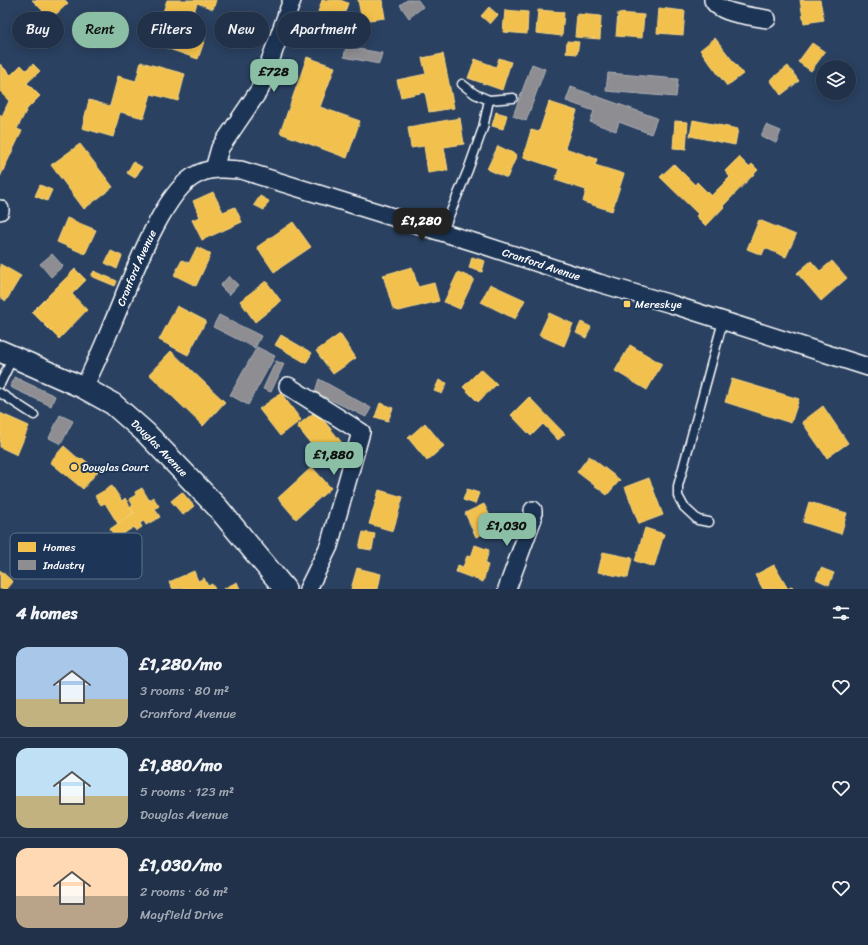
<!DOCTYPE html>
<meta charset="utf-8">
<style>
:root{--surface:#203149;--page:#283950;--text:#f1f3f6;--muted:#a2a9b4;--line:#3d4c61;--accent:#8abfa5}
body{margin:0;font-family:Sriracha,sans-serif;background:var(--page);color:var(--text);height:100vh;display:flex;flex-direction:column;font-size:15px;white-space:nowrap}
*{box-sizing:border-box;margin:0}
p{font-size:13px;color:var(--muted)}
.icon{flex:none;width:22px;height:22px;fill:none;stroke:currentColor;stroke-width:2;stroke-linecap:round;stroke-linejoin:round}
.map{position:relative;height:589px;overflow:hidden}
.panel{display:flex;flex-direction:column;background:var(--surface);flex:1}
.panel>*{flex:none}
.top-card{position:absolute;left:12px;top:12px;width:400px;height:36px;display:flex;gap:8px}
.fabs{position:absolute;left:816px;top:60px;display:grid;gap:8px}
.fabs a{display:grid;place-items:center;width:40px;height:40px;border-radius:50%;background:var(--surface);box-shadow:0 2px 10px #0003,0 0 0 1px var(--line);font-size:20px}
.price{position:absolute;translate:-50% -34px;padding:0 9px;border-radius:8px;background:var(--accent);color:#111;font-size:13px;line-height:26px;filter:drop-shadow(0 1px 2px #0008)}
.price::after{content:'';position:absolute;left:50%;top:24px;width:12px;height:9px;margin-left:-6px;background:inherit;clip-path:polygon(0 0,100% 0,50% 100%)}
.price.active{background:#222;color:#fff}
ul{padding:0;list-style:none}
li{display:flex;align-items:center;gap:12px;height:100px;padding:0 16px}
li+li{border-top:1px solid var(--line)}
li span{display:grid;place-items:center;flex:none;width:112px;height:80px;border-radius:12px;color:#555}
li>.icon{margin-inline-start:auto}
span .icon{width:48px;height:48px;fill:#fffc;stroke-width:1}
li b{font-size:17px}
h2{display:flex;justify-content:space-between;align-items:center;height:48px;padding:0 16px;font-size:17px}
.tag{padding:0 14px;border-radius:18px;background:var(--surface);box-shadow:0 2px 10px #0003,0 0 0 1px var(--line);font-size:14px;line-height:36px}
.tag.active{background:var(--accent);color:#111}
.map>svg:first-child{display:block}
.homes{fill:#f2c14e;stroke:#f6d483}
.industry{fill:#8d8d92;stroke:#afafb3}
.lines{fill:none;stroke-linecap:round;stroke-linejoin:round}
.service-casing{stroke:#fff;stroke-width:11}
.minor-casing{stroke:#fff;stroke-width:20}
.tertiary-casing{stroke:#fff;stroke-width:24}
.service{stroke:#1d3557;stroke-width:8}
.minor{stroke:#1d3557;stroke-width:17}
.tertiary{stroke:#1d3557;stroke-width:21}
.poi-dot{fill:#ffd166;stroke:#1d3557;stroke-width:1.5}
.labels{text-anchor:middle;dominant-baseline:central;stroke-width:4;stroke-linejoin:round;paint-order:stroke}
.street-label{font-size:11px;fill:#fff;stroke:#1d3557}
.poi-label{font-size:11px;fill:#fff;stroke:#1d3557;text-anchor:start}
.key{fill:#1d3557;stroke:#617289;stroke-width:1}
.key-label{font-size:11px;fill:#fff}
</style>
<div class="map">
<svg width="868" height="589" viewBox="0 0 868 589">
<rect width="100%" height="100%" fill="#2a4161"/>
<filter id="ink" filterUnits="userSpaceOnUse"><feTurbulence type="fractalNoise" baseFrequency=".025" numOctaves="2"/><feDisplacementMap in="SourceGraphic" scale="8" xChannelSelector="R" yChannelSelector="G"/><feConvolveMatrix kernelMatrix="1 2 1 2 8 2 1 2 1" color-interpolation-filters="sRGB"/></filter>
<g filter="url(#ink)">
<!-- homes -->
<g class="homes">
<polygon points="32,0 65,0 68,3 51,19"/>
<polygon points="167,0 216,0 213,9 197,3 188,30 206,36 198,59 166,48 171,32 158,27"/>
<polygon points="322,0 340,0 348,3 342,21 318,12"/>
<polygon points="358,0 382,0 385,18 362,21"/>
<polygon points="800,0 820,0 824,20 804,23"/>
<polygon points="489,7 498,15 490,24 481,16"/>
<polygon points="659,8 685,11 683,35 657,33"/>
<polygon points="505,10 528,12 527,34 503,32"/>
<polygon points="538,10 564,12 562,36 536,33"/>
<polygon points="618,13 644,15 642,38 616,36"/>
<polygon points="577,14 601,16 600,39 575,37"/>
<polygon points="715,38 743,74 727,86 700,50"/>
<polygon points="567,41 579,42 577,54 566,53"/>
<polygon points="812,43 825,52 811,71 798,62"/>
<polygon points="443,54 454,108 429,112 425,92 401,97 397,80 426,74 422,58"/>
<polygon points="307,57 335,67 320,107 360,121 347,158 280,133"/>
<polygon points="499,58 511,62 502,90 468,78 475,59 496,67"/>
<polygon points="141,62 185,74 178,101 151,94 144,118 120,112 113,137 82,128 89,100 110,106 118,76 136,81"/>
<polygon points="0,64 11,75 21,65 26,70 33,64 40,71 27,83 40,96 27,109 17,129 22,131 0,177 0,114 2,116 9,101 0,91"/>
<polygon points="788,66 799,81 781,95 770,80"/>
<polygon points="549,102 577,111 565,148 597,159 595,165 624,174 612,211 583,202 586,190 555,180 559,169 523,157 531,130 539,132"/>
<polygon points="496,112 507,115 503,129 492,126"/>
<polygon points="460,118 464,144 444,147 448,170 428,173 424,146 411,148 408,127"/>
<polygon points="693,120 738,129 735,145 690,136"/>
<polygon points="675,121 688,122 686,149 673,148"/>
<polygon points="80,144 113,187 84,209 51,165"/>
<polygon points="498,146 517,155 507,178 487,169"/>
<polygon points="739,157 749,167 752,164 758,170 723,206 724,207 706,226 696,216 698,214 660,177 674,164 695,185 697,182 711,196 730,177 725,171"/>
<polygon points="133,162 142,167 135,178 127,173"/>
<polygon points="40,185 52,190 47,201 35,196"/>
<polygon points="213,192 223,212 235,207 242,222 202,240 192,220 200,217 193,201"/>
<polygon points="260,196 269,201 264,210 254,205"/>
<polygon points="67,218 96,230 85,254 57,242"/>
<polygon points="759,220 796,235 786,257 765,248 762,255 747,249"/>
<polygon points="293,222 311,247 274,272 257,247"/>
<polygon points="197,247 211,254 196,286 174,275 182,260 189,263"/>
<polygon points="111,251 122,256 117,269 105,263"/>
<polygon points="472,257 485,261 482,272 469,268"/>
<polygon points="811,261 820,271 832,261 847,278 821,301 797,273"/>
<polygon points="0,264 21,276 6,301 0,297"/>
<polygon points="412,267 418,287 434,283 439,301 399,311 393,309 383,275"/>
<polygon points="75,269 86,280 72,294 87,310 59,339 32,312"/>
<polygon points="94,271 117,281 115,286 91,276"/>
<polygon points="458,272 474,279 460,309 444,302"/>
<polygon points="266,281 281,301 255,322 240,301"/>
<polygon points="490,284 525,300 515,319 481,302"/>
<polygon points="177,306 206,321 188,355 159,340"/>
<polygon points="549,313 573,324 564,346 539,335"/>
<polygon points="581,322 591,327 586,338 576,333"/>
<polygon points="340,334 356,358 333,374 316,351"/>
<polygon points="281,335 312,353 306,363 275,345"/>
<polygon points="630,345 662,364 647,390 615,371"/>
<polygon points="171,351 225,402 203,426 149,374"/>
<polygon points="481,369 497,384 478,402 463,387"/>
<polygon points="732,379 799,399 791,423 725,402"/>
<polygon points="439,380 447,383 442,394 434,391"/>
<polygon points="281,393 301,420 280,436 259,409"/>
<polygon points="529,397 565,434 558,440 543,424 531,436 511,415"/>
<polygon points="380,403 393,408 388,421 375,417"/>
<polygon points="823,406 848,443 827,458 802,422"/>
<polygon points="316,411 347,449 327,465 297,426"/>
<polygon points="0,413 29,426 17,455 0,447"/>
<polygon points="425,423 444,446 427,461 408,438"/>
<polygon points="64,446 80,460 82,458 98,471 83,489 50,462"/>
<polygon points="589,456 620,480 607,495 577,472"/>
<polygon points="312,467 331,488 296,519 278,498"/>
<polygon points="649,478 663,515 639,524 625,487"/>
<polygon points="112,486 122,501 125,498 134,513 118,524 105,503 101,505 95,496"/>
<polygon points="142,488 149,500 153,497 159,506 155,509 160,517 146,525 144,521 140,523 142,527 136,531 134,527 123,534 125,537 118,542 110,529 134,513 130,507 133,505 129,499 136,495 135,492"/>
<polygon points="467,489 479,493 475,504 463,500"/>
<polygon points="379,490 403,497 393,531 369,524"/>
<polygon points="182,492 194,506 183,515 171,501"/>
<polygon points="809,502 847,513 841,534 803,522"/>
<polygon points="484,504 496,528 476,537 465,513"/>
<polygon points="645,528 664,534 654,567 635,561"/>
<polygon points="363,532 375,534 372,550 359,548"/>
<polygon points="475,545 489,550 485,564 488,565 483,582 456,572 458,565 463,567 467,556 471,557"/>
<polygon points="603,552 632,558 628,578 598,572"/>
<polygon points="774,565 788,589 792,586 794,589 763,589 755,575"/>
<polygon points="357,568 381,574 378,589 351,589"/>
<polygon points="821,568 834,573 829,585 816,579"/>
<polygon points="0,570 13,582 7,589 0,589"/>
<polygon points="194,571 198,581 204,578 208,586 212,584 215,589 186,589 185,588 173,589 169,582"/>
<polygon points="237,582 240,589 223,589"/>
</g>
<!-- industry -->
<g class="industry">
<polygon points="407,0 418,0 423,7 409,18 400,5"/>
<polygon points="346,47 382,53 379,64 344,57"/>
<polygon points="532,64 545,69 526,121 513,116"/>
<polygon points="608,73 678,79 676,97 606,91"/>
<polygon points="571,87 657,118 651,134 619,122 616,131 590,122 594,111 566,101"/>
<polygon points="766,125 781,131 776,143 761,136"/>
<polygon points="52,254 63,266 51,277 40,264"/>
<polygon points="229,276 238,285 229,295 220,286"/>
<polygon points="219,315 261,336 255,348 213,327"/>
<polygon points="257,347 275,356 248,405 230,395"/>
<polygon points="276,361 284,364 271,392 263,389"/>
<polygon points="14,377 55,396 51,406 10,387"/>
<polygon points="319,379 371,408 366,417 315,392"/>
<polygon points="60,415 73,421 61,444 49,438"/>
</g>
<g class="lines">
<!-- service casing -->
<g class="service-casing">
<g id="service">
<polyline points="489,100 513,98"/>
<polyline points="442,233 468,170 483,128 489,100 475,94 462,84"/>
<polyline points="0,384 13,357"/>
<polyline points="0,393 34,415"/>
<polyline points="709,522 698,520 684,507 678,496 678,486 723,321"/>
</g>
</g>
<!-- minor casing -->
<g class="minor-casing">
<g id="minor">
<path d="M713,0C719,14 752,16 767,19"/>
<polyline points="214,169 220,148 260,89 292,0"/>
<polyline points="0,209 0,211"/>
<polyline points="288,386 361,432 329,546 308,589"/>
<path id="s1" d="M84,388C93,368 103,348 111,327C127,291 161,192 196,175C210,167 225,169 241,170L480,244L599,283L671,304L868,367"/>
<polyline points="507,589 533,518 533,510"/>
</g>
</g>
<!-- tertiary casing -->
<g class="tertiary-casing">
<g id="tertiary">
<path id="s2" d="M0,351L84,388L113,404L146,433L218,508L285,589"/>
</g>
</g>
<!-- service -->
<use href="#service" class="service"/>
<!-- minor -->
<use href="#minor" class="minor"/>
<!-- tertiary -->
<use href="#tertiary" class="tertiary"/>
</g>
</g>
<!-- markers -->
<g class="poi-dot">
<rect x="623" y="300" width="8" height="8" rx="2"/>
<circle cx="74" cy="467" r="4"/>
</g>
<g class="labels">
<!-- street labels -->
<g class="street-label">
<text stroke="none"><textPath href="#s1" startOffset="604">Cranford Avenue</textPath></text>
<text stroke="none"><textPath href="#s1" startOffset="131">Cranford Avenue</textPath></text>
<text stroke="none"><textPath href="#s2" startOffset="189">Douglas Avenue</textPath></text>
</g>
<!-- poi labels -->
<g class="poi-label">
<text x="635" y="304">Mereskye</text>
<text x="82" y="467">Douglas Court</text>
</g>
</g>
<!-- legend -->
<rect x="10" y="533" width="132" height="46" rx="6" class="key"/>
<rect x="18" y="542" width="18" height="10" fill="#f2c14e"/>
<rect x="18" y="560" width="18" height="10" fill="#8d8d92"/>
<g class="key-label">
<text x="43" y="551">Homes</text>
<text x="43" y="569">Industry</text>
</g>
</svg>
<div class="fabs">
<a><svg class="icon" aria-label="layers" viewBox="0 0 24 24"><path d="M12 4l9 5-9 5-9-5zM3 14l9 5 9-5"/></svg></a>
</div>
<b class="price" style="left:274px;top:93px">£728</b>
<b class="price active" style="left:422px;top:242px">£1,280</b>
<b class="price" style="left:334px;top:476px">£1,880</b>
<b class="price" style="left:507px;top:547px">£1,030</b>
<div class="top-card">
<a class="tag">Buy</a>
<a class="tag active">Rent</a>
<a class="tag">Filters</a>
<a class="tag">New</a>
<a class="tag">Apartment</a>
</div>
</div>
<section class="panel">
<h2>4 homes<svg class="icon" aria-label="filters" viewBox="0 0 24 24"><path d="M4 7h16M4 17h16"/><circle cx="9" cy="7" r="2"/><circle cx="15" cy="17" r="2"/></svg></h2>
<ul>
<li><span style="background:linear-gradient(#a9c7e8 65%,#c2b280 0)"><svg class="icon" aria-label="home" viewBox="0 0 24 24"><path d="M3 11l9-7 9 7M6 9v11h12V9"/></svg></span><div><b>£1,280/mo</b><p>3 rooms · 80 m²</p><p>Cranford Avenue</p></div><svg class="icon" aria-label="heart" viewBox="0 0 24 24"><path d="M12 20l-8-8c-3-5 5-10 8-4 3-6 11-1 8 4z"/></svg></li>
<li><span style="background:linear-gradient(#bfe0f5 60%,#c2b280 0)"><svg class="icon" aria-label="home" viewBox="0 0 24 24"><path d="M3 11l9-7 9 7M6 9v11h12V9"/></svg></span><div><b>£1,880/mo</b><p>5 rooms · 123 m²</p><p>Douglas Avenue</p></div><svg class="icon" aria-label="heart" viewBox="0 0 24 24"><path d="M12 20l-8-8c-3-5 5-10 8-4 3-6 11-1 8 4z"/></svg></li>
<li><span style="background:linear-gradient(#ffd9b3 60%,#b9a48a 0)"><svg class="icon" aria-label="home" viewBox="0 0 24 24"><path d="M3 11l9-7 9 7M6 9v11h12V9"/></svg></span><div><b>£1,030/mo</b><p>2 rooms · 66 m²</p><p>Mayfield Drive</p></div><svg class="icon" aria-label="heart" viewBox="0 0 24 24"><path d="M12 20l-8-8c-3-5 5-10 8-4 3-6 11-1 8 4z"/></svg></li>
</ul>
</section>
